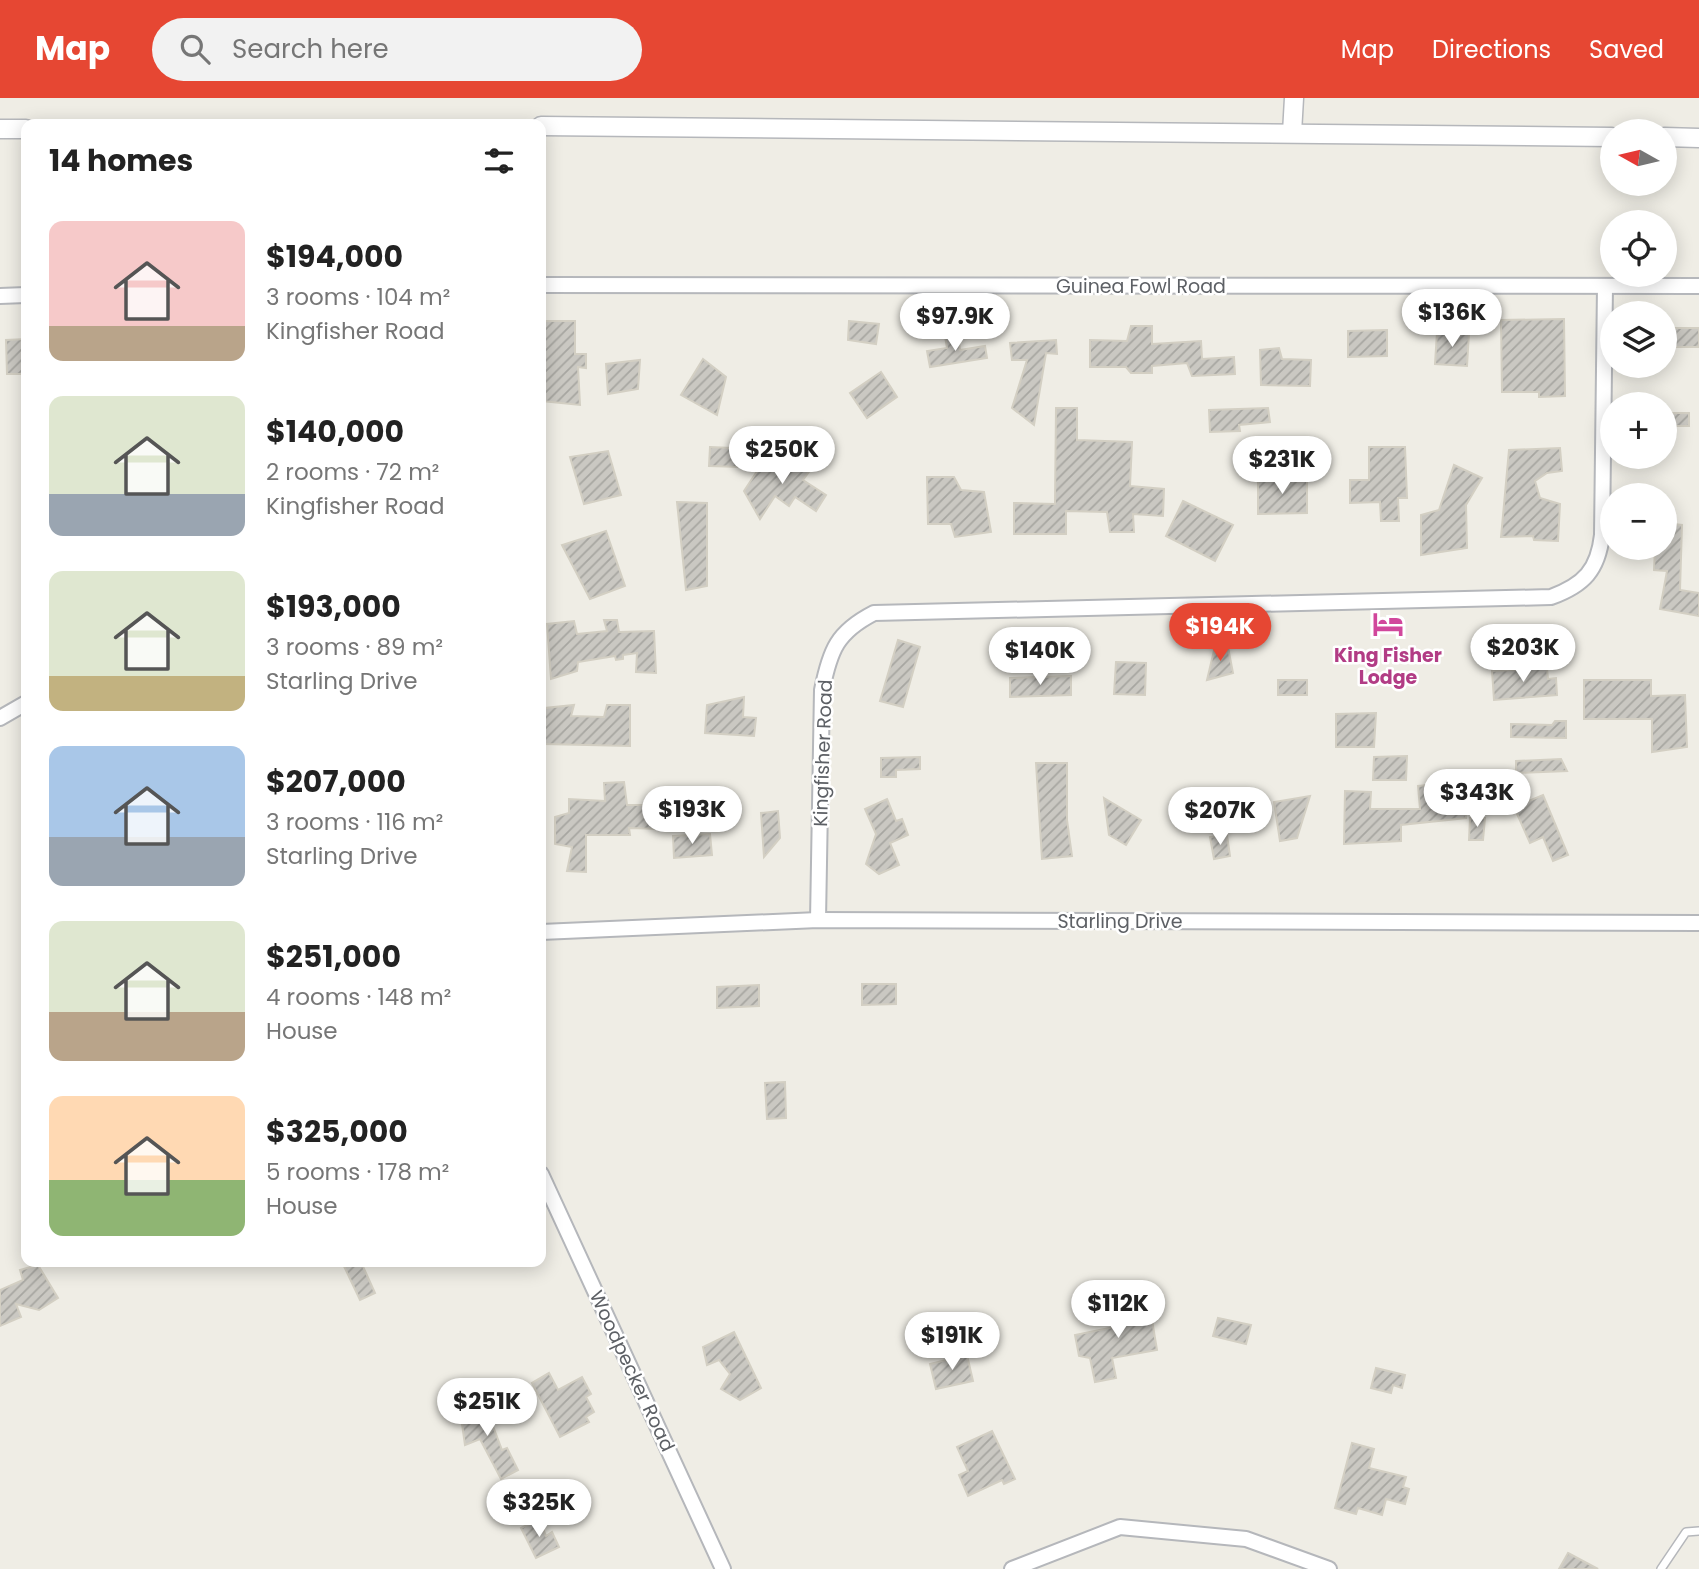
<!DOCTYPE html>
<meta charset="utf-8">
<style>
:root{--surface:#fff;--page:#f2f2f2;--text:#222;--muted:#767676;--accent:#e64733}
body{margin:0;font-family:Poppins,sans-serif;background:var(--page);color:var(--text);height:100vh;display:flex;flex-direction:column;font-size:26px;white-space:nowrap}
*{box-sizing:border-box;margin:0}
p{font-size:23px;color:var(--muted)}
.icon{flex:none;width:38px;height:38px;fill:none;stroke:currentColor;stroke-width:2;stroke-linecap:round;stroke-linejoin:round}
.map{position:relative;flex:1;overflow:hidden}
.details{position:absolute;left:21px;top:21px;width:525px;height:1148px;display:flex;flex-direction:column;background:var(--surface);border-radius:14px;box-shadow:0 4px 18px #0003}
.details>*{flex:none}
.needle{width:46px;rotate:278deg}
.buttons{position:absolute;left:1600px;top:21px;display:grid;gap:14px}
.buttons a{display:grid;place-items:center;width:77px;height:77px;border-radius:50%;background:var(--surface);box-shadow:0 4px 18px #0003;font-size:35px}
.price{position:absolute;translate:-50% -60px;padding:0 16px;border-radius:24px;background:#fff;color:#222;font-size:23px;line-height:46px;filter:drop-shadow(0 2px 4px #0008)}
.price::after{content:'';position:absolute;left:50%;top:42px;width:21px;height:16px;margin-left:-10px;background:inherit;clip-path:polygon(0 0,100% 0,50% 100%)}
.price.on{background:var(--accent);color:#fff}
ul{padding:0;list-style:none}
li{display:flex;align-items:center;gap:21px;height:175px;padding:0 28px}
li span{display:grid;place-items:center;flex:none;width:196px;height:140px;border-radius:14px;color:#555}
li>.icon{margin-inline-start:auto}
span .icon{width:84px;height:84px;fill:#fffc;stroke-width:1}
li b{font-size:30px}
h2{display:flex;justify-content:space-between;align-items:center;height:84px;padding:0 28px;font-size:30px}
header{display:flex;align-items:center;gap:42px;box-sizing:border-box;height:98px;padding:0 35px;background:var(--accent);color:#fff}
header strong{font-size:33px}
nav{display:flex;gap:38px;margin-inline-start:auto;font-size:24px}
.search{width:490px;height:63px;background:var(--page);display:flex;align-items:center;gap:18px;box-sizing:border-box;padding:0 24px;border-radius:38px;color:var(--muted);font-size:26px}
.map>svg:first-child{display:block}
.building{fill:url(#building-hatch);stroke:#d3cfc3;stroke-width:2}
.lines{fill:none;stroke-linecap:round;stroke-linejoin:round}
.service-casing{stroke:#b5b7bb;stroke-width:10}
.minor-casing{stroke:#b5b7bb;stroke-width:18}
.tertiary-casing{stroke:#b5b7bb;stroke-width:21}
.service{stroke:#fff;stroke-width:7}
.minor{stroke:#fff;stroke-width:14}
.tertiary{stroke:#fff;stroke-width:18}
.labels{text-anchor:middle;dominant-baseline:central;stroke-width:5;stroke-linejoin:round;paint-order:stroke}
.street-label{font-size:19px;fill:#5d6065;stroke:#fff}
.hotel-label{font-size:19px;font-weight:bold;fill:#b23c85;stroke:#fff}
</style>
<header>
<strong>Map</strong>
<div class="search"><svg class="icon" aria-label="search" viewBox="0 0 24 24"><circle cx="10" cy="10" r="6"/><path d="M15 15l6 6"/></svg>Search here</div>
<nav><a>Map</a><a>Directions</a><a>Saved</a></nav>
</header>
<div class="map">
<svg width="1699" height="1471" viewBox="0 0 1699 1471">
<defs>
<pattern id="building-hatch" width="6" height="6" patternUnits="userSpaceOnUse" patternTransform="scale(1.75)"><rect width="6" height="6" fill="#cac8c2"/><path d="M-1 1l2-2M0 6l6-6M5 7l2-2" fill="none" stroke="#a7a6a1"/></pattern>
</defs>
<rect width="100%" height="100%" fill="#efede5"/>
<!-- building -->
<g class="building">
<polygon points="1564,221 1565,298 1539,299 1539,294 1502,294 1501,222"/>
<polygon points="541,223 575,223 575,256 586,256 586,270 578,269 580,307 542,303"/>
<polygon points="849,223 879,226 876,246 848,242"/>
<polygon points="1131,228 1152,228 1152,246 1201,243 1202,261 1234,259 1235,276 1192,278 1187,265 1152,268 1152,275 1131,275 1126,269 1090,269 1090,242 1127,243"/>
<rect x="1664" y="230" width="35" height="19"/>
<polygon points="1387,232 1387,258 1348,259 1348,233"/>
<polygon points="1437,234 1469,235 1467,268 1435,266"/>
<polygon points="958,236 960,252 985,248 987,260 930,269 927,253 947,250 945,238"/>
<polygon points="26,241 26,276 7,276 6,242"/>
<polygon points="1056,242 1057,256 1046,255 1034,327 1012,310 1027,262 1012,262 1010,245"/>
<polygon points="1279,250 1282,261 1311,262 1310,288 1261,287 1260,252"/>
<polygon points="703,261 726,279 717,317 681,297"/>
<polygon points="640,262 638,291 608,296 606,266"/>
<polygon points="881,274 897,299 867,320 850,295"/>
<polygon points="1056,310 1077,310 1077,342 1132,344 1130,388 1164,391 1163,418 1133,416 1134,434 1110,434 1107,414 1066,413 1066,436 1014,436 1014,405 1055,406"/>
<polygon points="1268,310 1270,324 1239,327 1240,333 1210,334 1209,312"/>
<rect x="1664" y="315" width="25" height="13"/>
<polygon points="710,349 732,350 741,369 709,368"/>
<polygon points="1369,349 1405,349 1407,400 1398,400 1399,423 1381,423 1380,404 1350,405 1350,382 1369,382"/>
<polygon points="1560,350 1562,373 1547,375 1535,383 1540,400 1560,406 1558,443 1534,442 1533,438 1501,439 1509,352"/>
<polygon points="608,353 621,397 584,406 570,359"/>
<polygon points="789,357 811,371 803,382 826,397 816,413 795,399 789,408 775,398 760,421 744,393 765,361 780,371"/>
<polygon points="1454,367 1482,380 1466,407 1467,450 1421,457 1421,417 1439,412"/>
<polygon points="927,379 954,379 961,392 984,394 991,434 955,439 951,426 928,426"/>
<polygon points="1258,381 1307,381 1307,415 1258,416"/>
<polygon points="1183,403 1233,427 1215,463 1166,438"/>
<polygon points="677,404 707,405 707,488 686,492"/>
<polygon points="1664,425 1682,427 1680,492 1699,495 1699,518 1660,511 1667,473 1654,472 1655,450 1664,450"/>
<polygon points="606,433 625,488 590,501 562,447"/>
<polygon points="604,522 617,522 619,534 654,533 656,575 636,574 637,555 623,557 623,561 616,562 615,558 578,564 577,573 551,581 547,526 574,523 577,536 607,533"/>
<polygon points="898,542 920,549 903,609 880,603"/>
<polygon points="1215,548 1228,549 1233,575 1207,582"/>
<polygon points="1116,564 1146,565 1145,597 1114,596"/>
<polygon points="1547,570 1548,581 1556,580 1557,597 1494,602 1492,573"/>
<polygon points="1071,578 1071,597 1010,599 1010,580"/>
<rect x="1278" y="582" width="29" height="15"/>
<polygon points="1584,582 1651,582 1651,598 1685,597 1687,649 1652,654 1652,621 1584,621"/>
<polygon points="744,599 743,619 756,620 754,638 705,635 707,607"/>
<polygon points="574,607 571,618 604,619 607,607 630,607 630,648 544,646 545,610"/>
<polygon points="1376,615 1374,649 1336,649 1336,616"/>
<polygon points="1555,623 1566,623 1566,640 1511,639 1511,626 1552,627"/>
<polygon points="1407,658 1406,682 1373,682 1374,659"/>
<polygon points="920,659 920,671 896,672 896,679 881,679 881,660"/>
<polygon points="1561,661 1567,673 1516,675 1516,663"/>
<polygon points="1036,665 1067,665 1067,722 1072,758 1042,761"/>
<polygon points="624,684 627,707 658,707 660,731 629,730 630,737 586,737 586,774 567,773 572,749 555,746 555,719 569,715 569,701 605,703 604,685"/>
<polygon points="1462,684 1466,720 1401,727 1401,743 1344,746 1345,693 1371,694 1370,711 1420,711 1418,688"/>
<polygon points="1543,697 1568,757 1553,763 1543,739 1530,745 1514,709"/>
<polygon points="1310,698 1297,740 1280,743 1274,704"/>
<polygon points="1104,700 1141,722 1126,747 1109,737"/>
<polygon points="887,701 896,723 902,721 908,737 890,745 899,767 879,776 866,766 876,736 865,711"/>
<polygon points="778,713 780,740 764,759 761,715"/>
<polygon points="1470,720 1485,720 1483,742 1469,742"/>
<polygon points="710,736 712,757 674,760 673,738"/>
<polygon points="1227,737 1230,758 1214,761 1210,739"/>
<polygon points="862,886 896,886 896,906 862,907"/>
<polygon points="759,887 759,908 717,910 717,889"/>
<polygon points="785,984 786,1020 767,1021 765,985"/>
<polygon points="342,1164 361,1164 375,1195 360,1202"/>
<polygon points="38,1167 58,1200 39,1212 16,1206 21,1219 0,1228 0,1192 23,1182 20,1172"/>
<polygon points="1149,1204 1157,1252 1112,1260 1116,1280 1095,1284 1090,1260 1079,1258 1075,1237 1119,1228 1116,1210"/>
<polygon points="1218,1220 1251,1227 1246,1246 1213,1238"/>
<polygon points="734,1234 761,1290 740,1302 721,1291 730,1276 719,1262 707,1267 703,1249"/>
<polygon points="967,1257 973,1283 936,1291 930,1266"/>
<polygon points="1376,1270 1405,1277 1402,1290 1393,1287 1391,1295 1371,1290"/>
<polygon points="549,1275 558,1292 582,1279 591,1296 586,1299 594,1314 586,1319 589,1324 560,1339 532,1285"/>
<polygon points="482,1299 502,1352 507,1350 518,1372 501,1381 480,1341 465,1347 461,1319 474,1317 469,1304"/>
<polygon points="992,1333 1015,1381 1004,1386 1002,1382 968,1398 959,1377 968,1373 957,1349"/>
<polygon points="1352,1345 1374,1351 1369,1370 1406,1379 1403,1389 1409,1391 1405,1406 1386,1401 1382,1417 1358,1410 1356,1416 1335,1410"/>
<polygon points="539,1421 546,1438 552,1434 559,1449 536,1460 521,1430"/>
<polygon points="1568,1455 1598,1471 1559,1471"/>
</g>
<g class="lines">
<!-- service casing -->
<g class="service-casing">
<polyline id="service" points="1661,1471 1686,1434 1699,1433"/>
</g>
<!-- minor casing -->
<g class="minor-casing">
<g id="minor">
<polyline points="541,187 1699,188"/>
<polyline points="0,198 26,197"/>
<polyline points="0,620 26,605"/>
<path d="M818,822L822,592C830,552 837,534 874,515L1551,499C1584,487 1598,472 1602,437L1605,188"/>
<polyline points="541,834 818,822 1699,825"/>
<polyline points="541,1076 723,1471"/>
<polyline points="1012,1471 1120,1429 1246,1441 1329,1471"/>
</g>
</g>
<!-- tertiary casing -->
<g class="tertiary-casing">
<g id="tertiary">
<polyline points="541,28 1612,39"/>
<polyline points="0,31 26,31"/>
<polyline points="1292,35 1294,0"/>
<polyline points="1664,39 1699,40"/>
</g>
</g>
<!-- service -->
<use href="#service" class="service"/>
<!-- minor -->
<use href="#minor" class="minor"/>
<!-- tertiary -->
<use href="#tertiary" class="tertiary"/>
</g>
<!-- icons -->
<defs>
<g id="hotel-bare" transform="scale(2.415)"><path d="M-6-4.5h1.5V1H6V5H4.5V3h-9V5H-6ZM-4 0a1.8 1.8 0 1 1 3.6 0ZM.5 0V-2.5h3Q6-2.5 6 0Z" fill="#d1479c" stroke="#fff" stroke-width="2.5" paint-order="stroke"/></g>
</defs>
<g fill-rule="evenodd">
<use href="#hotel-bare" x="1388" y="526"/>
</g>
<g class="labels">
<!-- street labels -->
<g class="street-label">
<text x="1141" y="188">Guinea Fowl Road</text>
<text transform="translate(823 655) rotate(-88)">Kingfisher Road</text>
<text x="1120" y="823">Starling Drive</text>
<text transform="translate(632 1273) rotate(65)">Woodpecker Road</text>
</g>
<!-- hotel labels -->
<g class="hotel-label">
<text x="1388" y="557">King Fisher<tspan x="1388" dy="22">Lodge</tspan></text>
</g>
</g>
</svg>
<div class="buttons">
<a><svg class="needle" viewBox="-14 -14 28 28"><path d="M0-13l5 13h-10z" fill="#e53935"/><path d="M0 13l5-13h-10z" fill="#767676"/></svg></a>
<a><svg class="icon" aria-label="locate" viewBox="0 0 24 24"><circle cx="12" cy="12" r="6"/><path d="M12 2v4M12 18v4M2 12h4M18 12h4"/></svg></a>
<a><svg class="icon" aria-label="layers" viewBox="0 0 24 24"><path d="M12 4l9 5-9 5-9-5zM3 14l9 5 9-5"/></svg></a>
<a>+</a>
<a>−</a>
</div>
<b class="price" style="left:1452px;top:251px">$136K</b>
<b class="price" style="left:955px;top:255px">$97.9K</b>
<b class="price" style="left:782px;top:388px">$250K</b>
<b class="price" style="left:1282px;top:398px">$231K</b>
<b class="price on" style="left:1220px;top:565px">$194K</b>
<b class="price" style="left:1523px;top:586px">$203K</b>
<b class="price" style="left:1040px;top:589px">$140K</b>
<b class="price" style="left:1477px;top:731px">$343K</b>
<b class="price" style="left:692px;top:748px">$193K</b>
<b class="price" style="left:1220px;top:749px">$207K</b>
<b class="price" style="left:1118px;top:1242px">$112K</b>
<b class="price" style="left:952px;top:1274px">$191K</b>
<b class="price" style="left:487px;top:1340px">$251K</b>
<b class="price" style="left:539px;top:1441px">$325K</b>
<section class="details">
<h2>14 homes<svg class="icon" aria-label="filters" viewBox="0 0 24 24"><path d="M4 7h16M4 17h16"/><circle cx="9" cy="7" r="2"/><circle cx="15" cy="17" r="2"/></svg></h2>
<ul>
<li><span style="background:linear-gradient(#f6c9c9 75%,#b9a48a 0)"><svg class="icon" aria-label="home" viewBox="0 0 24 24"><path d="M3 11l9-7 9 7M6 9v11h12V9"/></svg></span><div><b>$194,000</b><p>3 rooms · 104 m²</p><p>Kingfisher Road</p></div></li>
<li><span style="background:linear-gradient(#dfe7d0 70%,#9aa5b1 0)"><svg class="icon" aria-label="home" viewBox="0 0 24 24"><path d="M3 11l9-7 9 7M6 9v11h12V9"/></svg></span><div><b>$140,000</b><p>2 rooms · 72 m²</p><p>Kingfisher Road</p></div></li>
<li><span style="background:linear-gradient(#dfe7d0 75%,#c2b280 0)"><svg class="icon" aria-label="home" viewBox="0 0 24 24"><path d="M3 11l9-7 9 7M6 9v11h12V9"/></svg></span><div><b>$193,000</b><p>3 rooms · 89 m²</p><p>Starling Drive</p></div></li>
<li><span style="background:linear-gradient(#a9c7e8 65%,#9aa5b1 0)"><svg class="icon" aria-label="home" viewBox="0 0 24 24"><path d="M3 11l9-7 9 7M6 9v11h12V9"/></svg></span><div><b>$207,000</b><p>3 rooms · 116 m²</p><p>Starling Drive</p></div></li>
<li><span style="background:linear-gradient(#dfe7d0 65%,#b9a48a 0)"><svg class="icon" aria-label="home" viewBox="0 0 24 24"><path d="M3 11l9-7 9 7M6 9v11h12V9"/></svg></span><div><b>$251,000</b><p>4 rooms · 148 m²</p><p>House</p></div></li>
<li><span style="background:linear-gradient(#ffd9b3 60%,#8fb573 0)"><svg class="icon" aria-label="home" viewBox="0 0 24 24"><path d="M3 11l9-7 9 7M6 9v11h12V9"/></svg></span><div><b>$325,000</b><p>5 rooms · 178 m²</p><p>House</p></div></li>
</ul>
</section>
</div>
